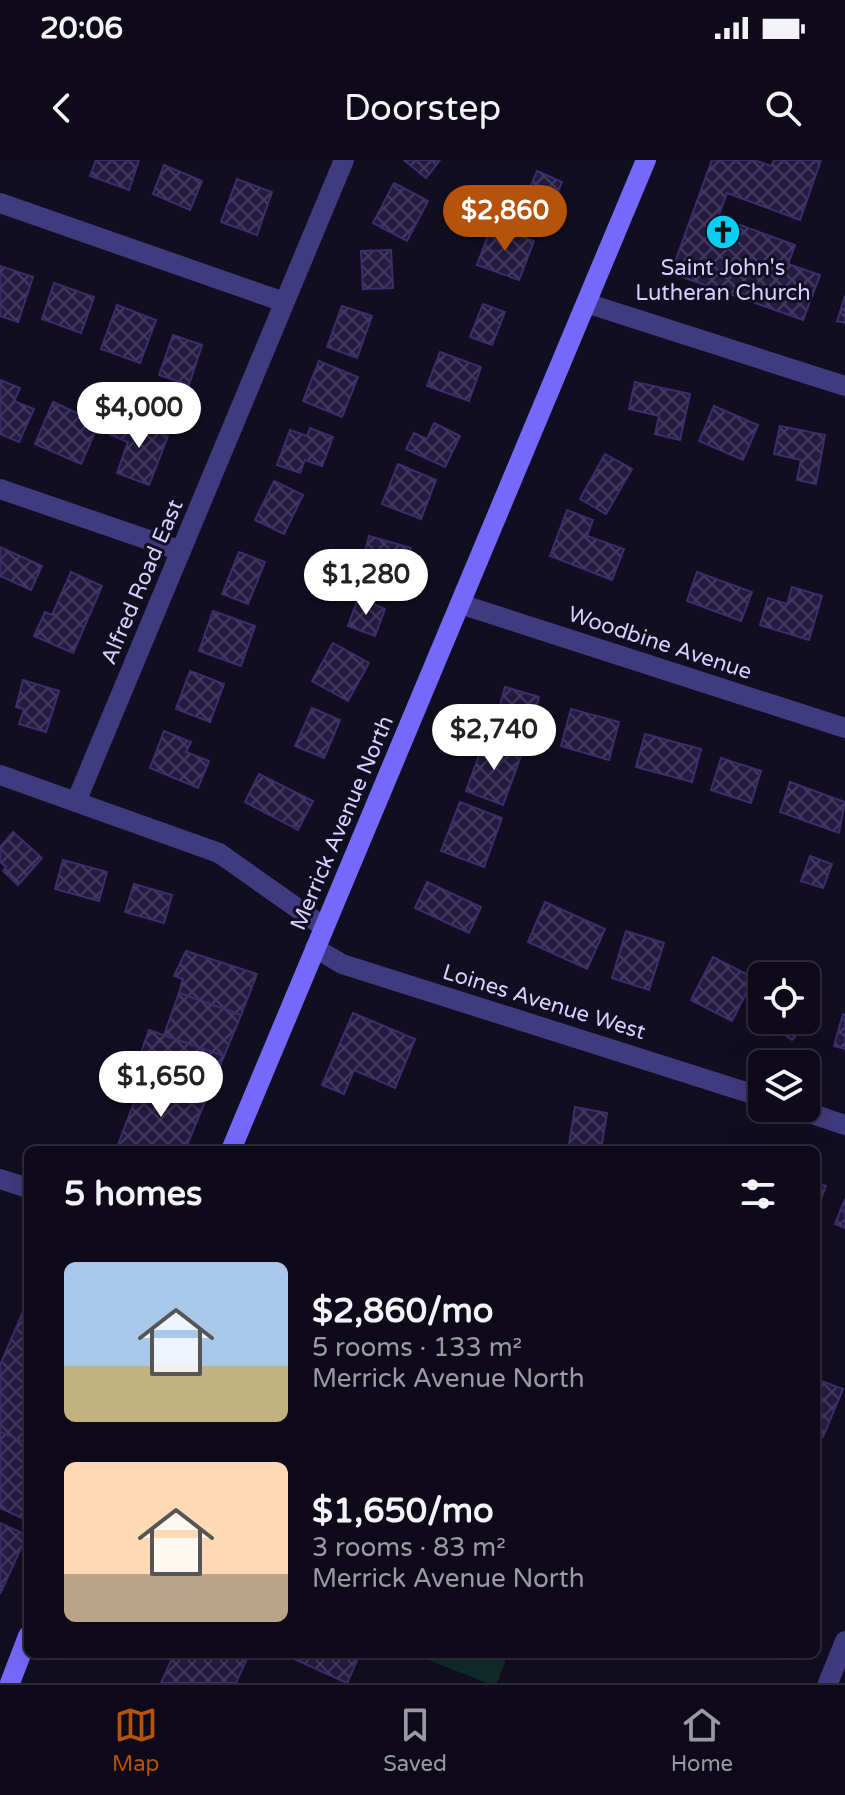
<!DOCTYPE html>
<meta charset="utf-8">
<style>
:root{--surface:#0e0a19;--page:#1c1826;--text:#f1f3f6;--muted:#9b9aa2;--line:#2e2b38;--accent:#b45309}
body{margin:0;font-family:"Varela Round",sans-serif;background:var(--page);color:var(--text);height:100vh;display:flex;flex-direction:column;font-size:30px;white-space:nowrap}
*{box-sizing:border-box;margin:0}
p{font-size:26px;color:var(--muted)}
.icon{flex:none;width:44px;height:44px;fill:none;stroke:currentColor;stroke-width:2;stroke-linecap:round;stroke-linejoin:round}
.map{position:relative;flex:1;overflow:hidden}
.side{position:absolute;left:24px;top:986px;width:796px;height:512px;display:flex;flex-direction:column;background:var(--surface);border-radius:12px;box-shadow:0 8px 32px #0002,0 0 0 2px var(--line)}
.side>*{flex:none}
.buttons{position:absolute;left:748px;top:802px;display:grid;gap:16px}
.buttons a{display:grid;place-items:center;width:72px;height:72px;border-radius:12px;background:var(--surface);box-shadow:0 8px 32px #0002,0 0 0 2px var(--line);font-size:40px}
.price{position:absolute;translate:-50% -68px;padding:0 18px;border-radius:28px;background:#fff;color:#222;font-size:26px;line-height:52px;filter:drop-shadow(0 2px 4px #0008)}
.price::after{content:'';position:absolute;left:50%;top:48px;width:24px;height:18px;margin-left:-12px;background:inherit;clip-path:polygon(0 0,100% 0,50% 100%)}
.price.selected{background:var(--accent);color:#fff}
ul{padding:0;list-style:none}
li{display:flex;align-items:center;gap:24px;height:200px;padding:0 40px}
li span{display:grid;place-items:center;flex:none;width:224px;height:160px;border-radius:12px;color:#555}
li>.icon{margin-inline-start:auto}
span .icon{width:96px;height:96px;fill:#fffc;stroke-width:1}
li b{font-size:34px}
h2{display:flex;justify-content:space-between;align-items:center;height:96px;padding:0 40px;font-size:34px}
.status{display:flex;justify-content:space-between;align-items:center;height:56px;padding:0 40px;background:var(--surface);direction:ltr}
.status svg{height:22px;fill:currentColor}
header{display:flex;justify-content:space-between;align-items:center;height:104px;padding:0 40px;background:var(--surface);font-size:36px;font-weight:600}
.tab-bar{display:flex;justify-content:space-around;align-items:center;height:112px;border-top:2px solid var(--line);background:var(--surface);font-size:22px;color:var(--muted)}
.tab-bar a{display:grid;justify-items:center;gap:4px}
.tab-bar .selected{color:var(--accent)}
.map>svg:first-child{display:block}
.pitch{fill:#112b2b}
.building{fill:url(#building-cross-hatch);stroke:#3d2d6d;stroke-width:2}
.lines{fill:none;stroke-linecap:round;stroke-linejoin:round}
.street{stroke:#403a7f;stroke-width:20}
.secondary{stroke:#7469fb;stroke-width:20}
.labels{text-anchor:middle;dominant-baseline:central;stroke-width:6;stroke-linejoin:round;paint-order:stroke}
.poi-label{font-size:22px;fill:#d7cffe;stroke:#120e21}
.street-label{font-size:22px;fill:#d7cffe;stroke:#120e21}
</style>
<div class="status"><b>20:06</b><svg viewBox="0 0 49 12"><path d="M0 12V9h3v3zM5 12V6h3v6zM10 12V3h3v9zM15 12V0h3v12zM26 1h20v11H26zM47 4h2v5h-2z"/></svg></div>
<header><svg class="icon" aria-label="back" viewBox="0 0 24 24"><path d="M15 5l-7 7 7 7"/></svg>Doorstep<svg class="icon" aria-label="search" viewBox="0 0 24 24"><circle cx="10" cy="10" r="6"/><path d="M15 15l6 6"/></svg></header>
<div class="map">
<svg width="845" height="1523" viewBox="0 0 845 1523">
<defs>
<pattern id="building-cross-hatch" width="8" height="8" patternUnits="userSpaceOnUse" patternTransform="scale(2)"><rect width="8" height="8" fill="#241b42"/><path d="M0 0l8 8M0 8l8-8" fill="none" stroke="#433b5e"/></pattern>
</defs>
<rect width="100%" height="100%" fill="#120e21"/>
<!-- pitch -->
<polygon class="pitch" points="413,1494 508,1494 497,1523 487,1523"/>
<!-- building -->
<g class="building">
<polygon points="96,0 139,0 129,30 90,16"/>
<polygon points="404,0 440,0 426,18"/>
<polygon points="712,0 754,0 771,6 774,0 821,0 800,60 727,33 718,57 795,85 788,104 820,115 803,160 671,113"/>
<polygon points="164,5 202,21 190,50 153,34"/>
<polygon points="537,11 562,22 544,66 518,56"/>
<polygon points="237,19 272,32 257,75 221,62"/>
<polygon points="394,23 428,41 407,81 373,63"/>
<polygon points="492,65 534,81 519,120 477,105"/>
<polygon points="391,90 393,128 363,129 361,91"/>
<polygon points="0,106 33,117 18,162 0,156"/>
<polygon points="54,123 94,137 81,173 42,159"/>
<polygon points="845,136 845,163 837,161"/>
<polygon points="483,144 505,152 492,185 470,177"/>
<polygon points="117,145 156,160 140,203 101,189"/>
<polygon points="342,146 372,156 357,198 327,187"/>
<polygon points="173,175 202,185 189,225 159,215"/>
<polygon points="440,192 481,207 469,241 427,226"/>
<polygon points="319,201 358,217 342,257 303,241"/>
<polygon points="0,220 20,228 14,241 34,249 19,282 0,274"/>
<polygon points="635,222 690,234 680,280 655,274 659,256 629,249"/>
<polygon points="53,242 99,263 81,304 35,284"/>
<polygon points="714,246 758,265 743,300 699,281"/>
<polygon points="117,256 168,276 149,325 117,313 128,282 110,275"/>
<polygon points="434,263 460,276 445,307 406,289 414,273 427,279"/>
<polygon points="780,266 825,275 816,324 797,320 801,300 774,294"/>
<polygon points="310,268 333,277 322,306 305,300 300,313 277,305 290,270 307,276"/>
<polygon points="605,294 632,309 606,354 580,339"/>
<polygon points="398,304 436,320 421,359 382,344"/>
<polygon points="274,321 303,335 284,374 255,360"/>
<polygon points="567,350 593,360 587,376 624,389 612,420 550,396"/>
<polygon points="369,376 411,388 402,422 360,410"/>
<polygon points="0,387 42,406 31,430 0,416"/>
<polygon points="239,392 265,402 248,444 222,434"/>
<polygon points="71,412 102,426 73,493 34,476 45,452 52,455"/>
<polygon points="697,412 752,432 741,461 687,441"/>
<polygon points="792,427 822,436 809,480 760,465 768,438 787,444"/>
<polygon points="358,438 385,449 375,476 348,466"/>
<polygon points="213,451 255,466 241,506 199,491"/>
<polygon points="333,483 369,503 348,541 312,521"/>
<polygon points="190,511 224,524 210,562 176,549"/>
<polygon points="23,520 59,531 46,572 19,564 24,549 16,547"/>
<polygon points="505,527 539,537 528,576 494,566"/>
<polygon points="312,548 340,560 324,598 295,586"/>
<polygon points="571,549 619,562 609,600 561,586"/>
<polygon points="164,571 191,582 186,592 209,601 198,628 150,608"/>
<polygon points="645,574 701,589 692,622 636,607"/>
<polygon points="485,579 522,593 503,645 466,631"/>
<polygon points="721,598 761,611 751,643 711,630"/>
<polygon points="259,614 313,641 298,670 245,642"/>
<polygon points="790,622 845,642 839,673 780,652"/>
<polygon points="460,642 502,658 484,707 441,691"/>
<polygon points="13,672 42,698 18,725 3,711 6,707 0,702 0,687"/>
<polygon points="810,696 832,704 823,728 801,721"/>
<polygon points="63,700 107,712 99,741 55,729"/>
<polygon points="427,722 481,747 469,773 415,748"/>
<polygon points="134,724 172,735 164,763 125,752"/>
<polygon points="545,742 605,769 587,809 528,782"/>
<polygon points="626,771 664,783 649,830 612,818"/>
<polygon points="186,791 257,814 241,855 179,833 183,819 174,816"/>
<polygon points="713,797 754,818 732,861 691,840"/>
<polygon points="179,833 241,855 224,896 164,875"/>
<polygon points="806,844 817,851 792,880 762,860 806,860"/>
<polygon points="353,853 415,879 395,928 354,910 344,934 322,925"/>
<polygon points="843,854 845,855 845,889 834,886"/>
<polygon points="149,870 224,896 206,939 133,915"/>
<polygon points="143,919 206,939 185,990 116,990"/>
<polygon points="575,947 607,953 601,990 568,990"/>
<polygon points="816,1022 826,1026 816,1052"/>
<polygon points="845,1039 845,1068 835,1064"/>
<polygon points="28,1140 28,1284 0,1272 0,1205"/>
<polygon points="816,1219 843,1229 823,1277 816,1274"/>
<polygon points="0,1272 28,1284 28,1361 0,1348"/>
<polygon points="0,1363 27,1375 0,1434"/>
<polygon points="174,1494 249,1494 236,1523 161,1523"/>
<polygon points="283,1494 360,1494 347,1523"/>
</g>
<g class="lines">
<!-- street -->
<g class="street">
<polyline points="0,43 284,142"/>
<polyline points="586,143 845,226"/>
<polyline points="0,329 181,391"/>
<polyline points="460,444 845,568"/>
<polyline points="0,615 219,693 324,767"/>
<polyline points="76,642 344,0"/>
<polyline points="315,788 342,804 762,937"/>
<polyline points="795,948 845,965"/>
<polyline points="0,1019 28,1028"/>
<polyline points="828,1523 845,1481"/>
</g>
<!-- secondary -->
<g class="secondary">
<polyline points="231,990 646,0"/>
<polyline points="10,1523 28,1476"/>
</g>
</g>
<!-- icons -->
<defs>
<g id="church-disc" transform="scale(1.8)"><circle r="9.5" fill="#07cff2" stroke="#120e21"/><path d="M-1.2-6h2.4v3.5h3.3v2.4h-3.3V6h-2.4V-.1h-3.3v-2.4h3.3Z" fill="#111"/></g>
</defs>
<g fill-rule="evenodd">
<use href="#church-disc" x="723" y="72"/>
</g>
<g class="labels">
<!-- poi labels -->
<g class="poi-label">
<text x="723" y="108">Saint John's<tspan x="723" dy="25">Lutheran Church</tspan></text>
</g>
<!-- street labels -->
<g class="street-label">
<text transform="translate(142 422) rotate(-67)">Alfred Road East</text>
<text transform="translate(660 483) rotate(18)">Woodbine Avenue</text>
<text transform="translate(342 663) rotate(-67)">Merrick Avenue North</text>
<text transform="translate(544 842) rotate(17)">Loines Avenue West</text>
</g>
</g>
</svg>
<div class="buttons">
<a><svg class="icon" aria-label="locate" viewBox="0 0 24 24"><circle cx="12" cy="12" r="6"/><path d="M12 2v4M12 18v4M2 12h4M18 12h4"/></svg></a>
<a><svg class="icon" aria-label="layers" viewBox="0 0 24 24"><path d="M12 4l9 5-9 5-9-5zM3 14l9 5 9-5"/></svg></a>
</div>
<b class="price selected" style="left:505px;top:93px">$2,860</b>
<b class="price" style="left:139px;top:290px">$4,000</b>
<b class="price" style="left:366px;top:457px">$1,280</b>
<b class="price" style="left:494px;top:612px">$2,740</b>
<b class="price" style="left:161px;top:959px">$1,650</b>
<section class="side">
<h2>5 homes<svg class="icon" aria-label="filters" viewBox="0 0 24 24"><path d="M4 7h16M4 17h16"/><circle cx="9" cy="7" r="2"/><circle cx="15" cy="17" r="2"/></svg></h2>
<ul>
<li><span style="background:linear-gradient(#a9c7e8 65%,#c2b280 0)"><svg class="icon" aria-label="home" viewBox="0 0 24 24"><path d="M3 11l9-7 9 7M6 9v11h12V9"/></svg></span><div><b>$2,860/mo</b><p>5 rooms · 133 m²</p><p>Merrick Avenue North</p></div></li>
<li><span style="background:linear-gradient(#ffd9b3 70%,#b9a48a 0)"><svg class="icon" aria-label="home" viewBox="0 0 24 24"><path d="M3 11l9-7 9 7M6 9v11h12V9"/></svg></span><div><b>$1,650/mo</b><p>3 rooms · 83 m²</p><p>Merrick Avenue North</p></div></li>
</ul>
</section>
</div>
<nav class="tab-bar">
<a class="selected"><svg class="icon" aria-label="map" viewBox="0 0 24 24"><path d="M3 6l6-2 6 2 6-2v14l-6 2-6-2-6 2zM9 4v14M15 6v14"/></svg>Map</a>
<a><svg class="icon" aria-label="saved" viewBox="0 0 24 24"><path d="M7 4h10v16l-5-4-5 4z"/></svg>Saved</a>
<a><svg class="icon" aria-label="home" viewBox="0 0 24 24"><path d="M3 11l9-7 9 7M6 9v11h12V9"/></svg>Home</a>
</nav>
